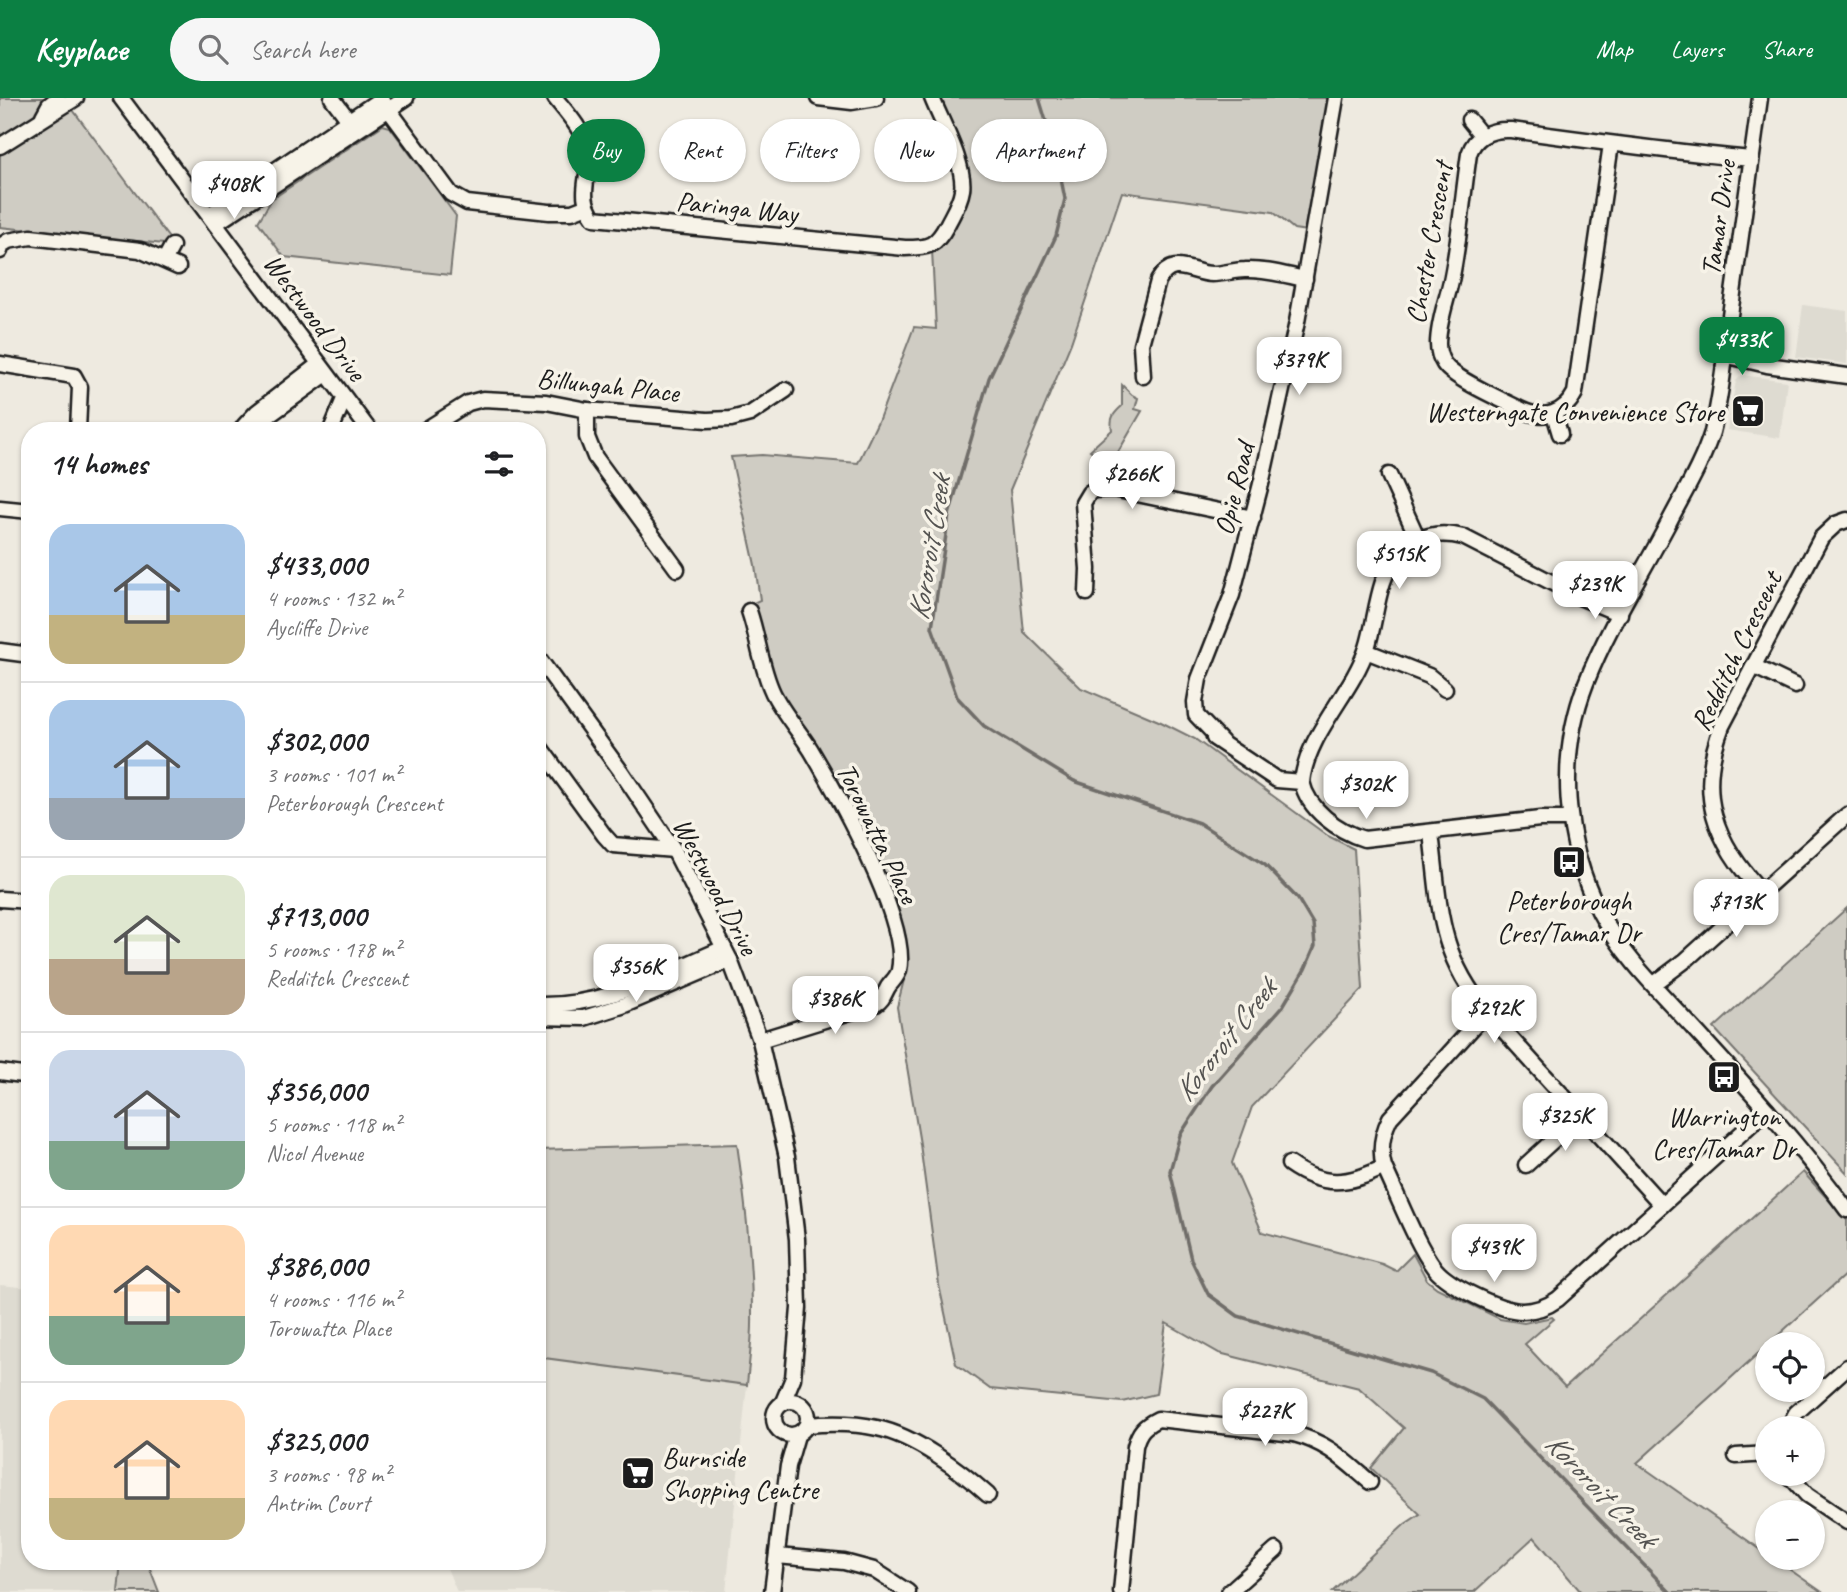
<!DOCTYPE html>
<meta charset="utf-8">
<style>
:root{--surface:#fff;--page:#f6f6f6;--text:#202124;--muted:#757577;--line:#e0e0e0;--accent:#0b8043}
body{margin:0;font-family:Caveat,sans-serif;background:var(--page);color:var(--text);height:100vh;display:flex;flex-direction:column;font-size:26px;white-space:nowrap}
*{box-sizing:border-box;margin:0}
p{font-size:23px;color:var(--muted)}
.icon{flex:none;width:38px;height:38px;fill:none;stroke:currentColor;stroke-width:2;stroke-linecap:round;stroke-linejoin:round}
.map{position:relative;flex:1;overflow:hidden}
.details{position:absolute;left:21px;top:324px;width:525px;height:1148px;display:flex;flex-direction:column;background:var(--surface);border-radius:28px;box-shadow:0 2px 5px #0004}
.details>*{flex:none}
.top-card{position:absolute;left:567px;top:21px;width:665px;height:63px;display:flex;gap:14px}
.controls{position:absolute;left:1755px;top:1234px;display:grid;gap:14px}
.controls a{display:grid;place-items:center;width:70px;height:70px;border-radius:50%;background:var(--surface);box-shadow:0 2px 5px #0004;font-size:35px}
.price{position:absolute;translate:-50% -60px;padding:0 16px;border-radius:14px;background:#fff;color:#222;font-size:23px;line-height:46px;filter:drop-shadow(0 2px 4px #0008)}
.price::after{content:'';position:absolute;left:50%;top:42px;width:21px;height:16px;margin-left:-10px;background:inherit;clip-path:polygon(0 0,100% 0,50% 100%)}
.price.current{background:var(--accent);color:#fff}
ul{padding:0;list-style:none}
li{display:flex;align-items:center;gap:21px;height:175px;padding:0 28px}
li+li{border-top:2px solid var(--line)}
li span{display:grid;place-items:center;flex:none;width:196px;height:140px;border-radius:21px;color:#555}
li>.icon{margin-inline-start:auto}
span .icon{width:84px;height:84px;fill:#fffc;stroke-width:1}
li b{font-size:30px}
h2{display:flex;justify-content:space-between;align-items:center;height:84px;padding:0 28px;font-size:30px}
.pill{padding:0 24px;border-radius:32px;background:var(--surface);box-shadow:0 2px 5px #0004;font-size:24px;line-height:63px}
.pill.current{background:var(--accent);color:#fff}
header{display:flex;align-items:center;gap:42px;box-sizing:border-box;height:98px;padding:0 35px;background:var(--accent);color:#fff}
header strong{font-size:33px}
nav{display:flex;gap:38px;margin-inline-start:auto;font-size:24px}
.search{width:490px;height:63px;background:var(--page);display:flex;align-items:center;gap:18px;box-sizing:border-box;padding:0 24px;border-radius:38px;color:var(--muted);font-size:26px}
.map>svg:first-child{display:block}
.built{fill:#dedbd1}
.green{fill:#cfccc3;stroke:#767470;stroke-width:2}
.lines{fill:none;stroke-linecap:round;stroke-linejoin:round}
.stream{stroke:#6f6d69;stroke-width:3.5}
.minor-casing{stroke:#1c1c1c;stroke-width:19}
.minor{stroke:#f7f3e8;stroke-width:14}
.labels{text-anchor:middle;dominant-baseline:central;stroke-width:7;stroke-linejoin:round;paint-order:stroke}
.street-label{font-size:28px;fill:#1c1c1c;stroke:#f7f3e8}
.poi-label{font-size:28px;fill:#1c1c1c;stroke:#f7f3e8}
.water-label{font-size:30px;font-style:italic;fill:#535250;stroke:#f7f3e8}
</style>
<header>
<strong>Keyplace</strong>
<div class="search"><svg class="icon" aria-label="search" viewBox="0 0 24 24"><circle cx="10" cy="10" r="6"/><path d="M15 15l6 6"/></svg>Search here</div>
<nav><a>Map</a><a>Layers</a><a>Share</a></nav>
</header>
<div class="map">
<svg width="1847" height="1494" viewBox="0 0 1847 1494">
<rect width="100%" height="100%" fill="#eeeae0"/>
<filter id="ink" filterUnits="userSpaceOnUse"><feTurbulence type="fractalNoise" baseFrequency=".0143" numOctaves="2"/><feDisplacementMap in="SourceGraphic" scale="14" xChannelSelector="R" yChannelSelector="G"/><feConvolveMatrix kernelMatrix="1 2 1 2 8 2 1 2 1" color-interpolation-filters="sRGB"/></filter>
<g filter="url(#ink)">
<!-- built -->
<g class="built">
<polygon points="1803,207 1847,213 1847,266 1796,259"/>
<polygon points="1742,277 1787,283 1780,340 1727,332 1736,283"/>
<polygon points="0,1187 30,1190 30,1463 121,1463 118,1494 0,1494"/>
<polygon points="537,1259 747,1287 726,1494 457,1494 444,1463 537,1463"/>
</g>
<!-- green -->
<g class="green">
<polygon points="0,0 64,0 174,147 0,129"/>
<polygon points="939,0 1331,0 1307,133 1294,131 1273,114 1122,94 1071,245 1010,392 1024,534 1081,590 1161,624 1195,641 1328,738 1354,751 1363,891 1252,1009 1232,1065 1262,1134 1382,1166 1396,1173 1413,1156 1427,1182 1437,1190 1500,1221 1524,1225 1552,1219 1554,1221 1525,1246 1565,1289 1803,1074 1847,1122 1847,1175 1637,1365 1767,1456 1768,1460 1773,1460 1822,1494 1581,1494 1534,1439 1474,1494 1332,1494 1405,1426 1420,1416 1371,1370 1404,1330 1359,1290 1219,1255 1166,1225 1156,1296 1122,1304 990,1291 956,1266 939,1187 920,1046 897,909 906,874 906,839 886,785 775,588 753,505 760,502 755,467 731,359 762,357 858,365 879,321 914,229 936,231 932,152 941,150 967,97"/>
<polygon points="383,27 390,29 456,118 450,177 284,159 258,124 272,101"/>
<path d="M1122,287L1132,297L1138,300L1135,311L1142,313L1117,356L1111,378L1097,376L1096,357L1090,352L1112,332C1110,320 1113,316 1122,308Z"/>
<polygon points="1847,810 1847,1075 1714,930"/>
<path d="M737,1046C745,1103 752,1159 752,1216C753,1239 749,1263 747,1287L537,1259V1052Z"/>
<polygon points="121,1463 147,1463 159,1494 118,1494"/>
</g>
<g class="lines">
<!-- stream -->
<polyline class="stream" points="1039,0 1056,56 1065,101 1056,138 989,280 949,417 932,529 957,599 984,628 1074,683 1199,725 1265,767 1298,801 1313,826 1315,848 1305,871 1283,908 1212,988 1180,1037 1170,1073 1191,1161 1208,1196 1238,1218 1431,1275 1483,1301 1670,1494"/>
<!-- minor casing -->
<g class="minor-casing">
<g id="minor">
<polyline points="121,0 369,332"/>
<polyline points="332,0 354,29"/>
<path d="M555,0C567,15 583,32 587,51C593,77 575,95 594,120L905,150C929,150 936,148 947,127C953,115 960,105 962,92C966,68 941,23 932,0"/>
<polyline points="818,0 852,4 876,0"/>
<path d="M1760,0C1750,72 1740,144 1730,217C1725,255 1722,296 1712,334C1702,366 1684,395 1669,424C1641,477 1608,529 1586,585C1557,660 1564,744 1600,815C1623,859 1661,895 1694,931C1748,990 1801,1048 1847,1112"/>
<polyline points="381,1 451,96 467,105 549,114 572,114 585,109"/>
<polyline points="43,18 49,7 58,0"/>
<polyline points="1469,22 1482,38"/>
<path d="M1611,46L1575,295C1564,316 1544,322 1522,312C1503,302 1455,282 1444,266C1440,260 1438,252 1438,246C1438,223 1448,200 1452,178C1460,137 1463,96 1469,56C1475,37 1492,31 1511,32C1591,43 1671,54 1751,61"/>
<polyline points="0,48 76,0"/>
<polyline points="209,117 382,0"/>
<polyline points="215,126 406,0"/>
<polyline points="0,153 2,147 8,143 31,139 140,152 178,169"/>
<polyline points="165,161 172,148"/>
<polyline points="1724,257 1767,267 1847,278"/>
<polyline points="0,266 74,278 80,289 78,332"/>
<path d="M1143,278L1141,246L1158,183C1174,156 1191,176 1212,176C1223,176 1234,172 1245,172C1265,171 1285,177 1305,181"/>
<polyline points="587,312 587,339 595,359 677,471"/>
<polyline points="1554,316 1560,336"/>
<polyline points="244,328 257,314 319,266"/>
<polyline points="241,332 264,321 326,276"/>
<polyline points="331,332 344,301"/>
<polyline points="425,332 468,305 483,301 546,304 587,312 707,322 731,321 750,316 786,292"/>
<polyline points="1389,377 1418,441"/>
<polyline points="0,410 30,413"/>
<polyline points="1087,495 1088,471 1083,405 1089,395 1094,392 1113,391 1253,420"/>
<path d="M749,513C758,539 761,570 773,595C783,615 799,633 811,652C837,696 910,824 899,872C898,879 892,883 888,889C884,896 883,902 876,906L760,942"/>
<polyline points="0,553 30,557"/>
<polyline points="1366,553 1429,578 1445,591"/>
<polyline points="537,558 620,672 674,752 730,862 760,942 787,1059 797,1141 799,1210 793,1280 783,1304"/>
<polyline points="1753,568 1795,588"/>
<path d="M1214,640L1277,682L1302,684C1308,712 1338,733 1364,741L1540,721H1570"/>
<polyline points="1222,644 1196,617 1195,604 1199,581 1232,497 1262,382 1297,224 1336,0"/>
<polyline points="537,645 604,737 613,747 674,752"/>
<path d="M1302,684C1307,636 1352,595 1367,550C1377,519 1377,479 1399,455C1416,437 1440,433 1463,439L1582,500L1620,516"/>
<path d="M1431,735C1440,807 1437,855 1487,914L1662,1107"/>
<path d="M1762,794C1714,744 1696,695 1722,628L1821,440L1836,426L1847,422"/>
<polyline points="0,801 30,803"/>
<polyline points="1654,886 1686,862 1847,717"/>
<path d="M537,907C606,909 662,876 724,850"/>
<path d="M1487,914L1390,1020C1382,1036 1379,1051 1384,1069C1398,1098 1416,1146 1435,1171C1449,1188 1501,1213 1522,1213C1536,1213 1547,1209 1558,1201L1767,1012"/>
<polyline points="537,919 584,920 622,908 730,862"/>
<polyline points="0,974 30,978"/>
<path d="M1289,1066C1323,1090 1349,1087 1384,1069"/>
<polyline points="1526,1067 1581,1017"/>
<circle cx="791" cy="1320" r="17"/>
<path d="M807,1327C830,1325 855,1325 877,1330C915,1338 960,1372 988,1397"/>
<polyline points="1788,1330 1796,1315 1847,1269"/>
<polyline points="1736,1358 1768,1356"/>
<polyline points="1788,1376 1807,1397 1847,1424"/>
<polyline points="777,1458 844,1464 874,1472 908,1494"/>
<polyline points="772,1494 788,1368 797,1337"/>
<path d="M1121,1494L1135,1348C1139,1333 1144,1328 1158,1321L1294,1336C1328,1345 1344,1362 1370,1384"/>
<polyline points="1229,1494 1276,1452"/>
</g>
</g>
<!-- minor -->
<use href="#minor" class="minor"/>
</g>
</g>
<!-- icons -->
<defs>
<g id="supermarket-square" transform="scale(1.75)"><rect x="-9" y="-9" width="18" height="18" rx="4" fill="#1c1c1c" stroke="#f7f3e8"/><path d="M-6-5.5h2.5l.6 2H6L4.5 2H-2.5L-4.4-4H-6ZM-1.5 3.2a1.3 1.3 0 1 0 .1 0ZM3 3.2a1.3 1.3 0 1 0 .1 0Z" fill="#fff"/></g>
<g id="bus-square" transform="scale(1.75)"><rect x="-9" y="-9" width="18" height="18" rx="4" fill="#1c1c1c" stroke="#f7f3e8"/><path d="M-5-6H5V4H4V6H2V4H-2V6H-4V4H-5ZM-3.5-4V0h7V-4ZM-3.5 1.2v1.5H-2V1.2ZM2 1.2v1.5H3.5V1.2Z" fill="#fff"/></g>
</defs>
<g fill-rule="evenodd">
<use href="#supermarket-square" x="1748" y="313"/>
<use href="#bus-square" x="1569" y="764"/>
<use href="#bus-square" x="1724" y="979"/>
<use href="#supermarket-square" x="638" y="1375"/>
</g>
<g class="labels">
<!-- street labels -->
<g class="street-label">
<text transform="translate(737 109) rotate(6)">Paringa Way</text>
<text transform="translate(1718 120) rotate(-82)">Tamar Drive</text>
<text transform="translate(1429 145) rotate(-80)">Chester Crescent</text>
<text transform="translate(315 219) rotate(53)">Westwood Drive</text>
<text transform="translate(608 287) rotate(6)">Billungah Place</text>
<text transform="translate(1234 391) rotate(-76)">Opie Road</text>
<text transform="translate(1736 553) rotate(-64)">Redditch Crescent</text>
<text transform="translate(878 735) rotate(64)">Torowatta Place</text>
<text transform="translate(716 788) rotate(62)">Westwood Drive</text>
</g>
<!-- poi labels -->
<g class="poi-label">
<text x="1724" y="313" text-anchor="end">Westerngate Convenience Store</text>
<text x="1569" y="802">Peterborough<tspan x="1569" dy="32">Cres/Tamar Dr</tspan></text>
<text x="1724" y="1018">Warrington<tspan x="1724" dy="32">Cres/Tamar Dr</tspan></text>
<text x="662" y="1359" text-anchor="start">Burnside<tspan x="662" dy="32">Shopping Centre</tspan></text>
</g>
<!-- water labels -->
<g class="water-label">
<text transform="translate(929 450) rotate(-81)">Kororoit Creek</text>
<text transform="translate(1225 942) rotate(-52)">Kororoit Creek</text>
<text transform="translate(1601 1392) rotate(46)">Kororoit Creek</text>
</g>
</g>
</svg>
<div class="controls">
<a><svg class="icon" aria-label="locate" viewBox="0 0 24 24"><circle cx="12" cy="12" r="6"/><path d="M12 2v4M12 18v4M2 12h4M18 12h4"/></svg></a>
<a>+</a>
<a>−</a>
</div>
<b class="price" style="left:234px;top:123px">$408K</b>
<b class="price current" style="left:1742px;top:279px">$433K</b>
<b class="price" style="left:1299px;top:299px">$379K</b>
<b class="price" style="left:1132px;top:413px">$266K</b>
<b class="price" style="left:1399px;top:493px">$515K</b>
<b class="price" style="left:1595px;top:523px">$239K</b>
<b class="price" style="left:1366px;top:723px">$302K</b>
<b class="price" style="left:1736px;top:841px">$713K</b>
<b class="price" style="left:636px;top:906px">$356K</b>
<b class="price" style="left:835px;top:938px">$386K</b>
<b class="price" style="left:1494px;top:947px">$292K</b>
<b class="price" style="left:1565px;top:1055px">$325K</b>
<b class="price" style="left:1494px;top:1186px">$439K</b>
<b class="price" style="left:1265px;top:1350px">$227K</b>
<div class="top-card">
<a class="pill current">Buy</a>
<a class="pill">Rent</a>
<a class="pill">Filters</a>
<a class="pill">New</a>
<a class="pill">Apartment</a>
</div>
<section class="details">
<h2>14 homes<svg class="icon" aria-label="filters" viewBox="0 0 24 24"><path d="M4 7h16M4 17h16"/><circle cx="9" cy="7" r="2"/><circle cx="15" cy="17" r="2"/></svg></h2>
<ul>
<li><span style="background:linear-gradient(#a9c7e8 65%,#c2b280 0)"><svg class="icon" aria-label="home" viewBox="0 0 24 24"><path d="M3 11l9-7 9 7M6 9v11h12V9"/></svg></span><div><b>$433,000</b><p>4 rooms · 132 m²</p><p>Aycliffe Drive</p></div></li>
<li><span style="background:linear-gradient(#a9c7e8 70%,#9aa5b1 0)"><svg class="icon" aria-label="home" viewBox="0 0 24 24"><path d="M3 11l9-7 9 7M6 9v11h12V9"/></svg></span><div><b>$302,000</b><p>3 rooms · 101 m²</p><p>Peterborough Crescent</p></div></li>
<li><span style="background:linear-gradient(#dfe7d0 60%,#b9a48a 0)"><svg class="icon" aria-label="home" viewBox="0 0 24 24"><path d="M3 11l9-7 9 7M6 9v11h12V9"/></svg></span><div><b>$713,000</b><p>5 rooms · 178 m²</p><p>Redditch Crescent</p></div></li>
<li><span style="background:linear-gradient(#c9d6e8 65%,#7fa58c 0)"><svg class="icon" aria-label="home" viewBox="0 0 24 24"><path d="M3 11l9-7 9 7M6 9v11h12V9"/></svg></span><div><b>$356,000</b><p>5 rooms · 118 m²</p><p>Nicol Avenue</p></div></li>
<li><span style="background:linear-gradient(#ffd9b3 65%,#7fa58c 0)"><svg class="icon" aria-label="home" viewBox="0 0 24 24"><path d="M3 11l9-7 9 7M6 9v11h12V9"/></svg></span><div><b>$386,000</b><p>4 rooms · 116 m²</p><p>Torowatta Place</p></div></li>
<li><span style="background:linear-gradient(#ffd9b3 70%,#c2b280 0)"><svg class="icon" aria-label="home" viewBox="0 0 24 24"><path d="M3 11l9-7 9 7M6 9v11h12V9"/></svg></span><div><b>$325,000</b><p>3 rooms · 98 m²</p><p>Antrim Court</p></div></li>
</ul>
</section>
</div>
